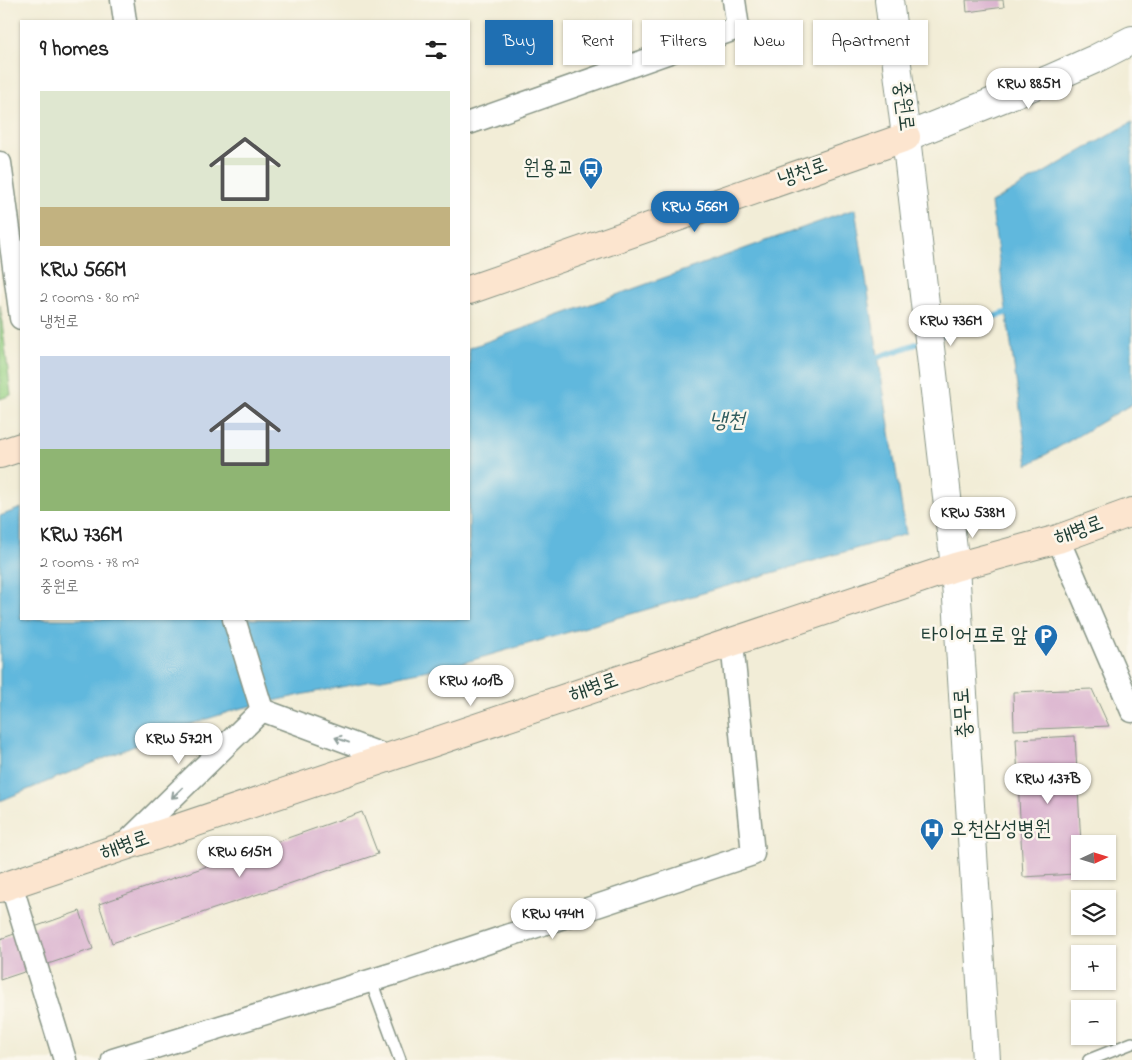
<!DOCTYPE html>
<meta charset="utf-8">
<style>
:root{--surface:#fff;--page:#f6f6f6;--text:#222;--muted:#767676;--accent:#1f6fb2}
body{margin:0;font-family:"Indie Flower","Poor Story",sans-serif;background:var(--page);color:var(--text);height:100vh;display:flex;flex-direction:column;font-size:19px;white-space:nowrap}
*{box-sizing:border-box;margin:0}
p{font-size:16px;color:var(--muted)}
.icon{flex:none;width:28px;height:28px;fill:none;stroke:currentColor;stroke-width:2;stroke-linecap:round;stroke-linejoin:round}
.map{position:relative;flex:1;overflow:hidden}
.sheet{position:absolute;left:20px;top:20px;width:450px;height:600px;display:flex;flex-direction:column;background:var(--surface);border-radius:0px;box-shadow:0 1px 4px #0004}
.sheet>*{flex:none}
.hud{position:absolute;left:485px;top:20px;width:475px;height:45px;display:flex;gap:10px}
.needle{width:32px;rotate:86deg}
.controls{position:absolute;left:1071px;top:835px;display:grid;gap:10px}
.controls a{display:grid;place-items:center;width:45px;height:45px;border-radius:0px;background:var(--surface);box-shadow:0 1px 4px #0004;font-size:25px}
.price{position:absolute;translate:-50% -42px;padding:0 11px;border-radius:18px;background:#fff;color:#222;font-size:16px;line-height:32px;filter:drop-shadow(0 1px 2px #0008)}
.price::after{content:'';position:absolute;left:50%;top:30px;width:15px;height:11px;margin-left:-8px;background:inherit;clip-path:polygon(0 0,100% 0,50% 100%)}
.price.active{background:var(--accent);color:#fff}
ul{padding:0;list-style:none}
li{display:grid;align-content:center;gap:10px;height:265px;padding:0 20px}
li span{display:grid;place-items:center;height:155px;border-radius:0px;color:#555}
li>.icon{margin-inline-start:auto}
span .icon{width:90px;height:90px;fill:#fffc;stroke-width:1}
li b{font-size:21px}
h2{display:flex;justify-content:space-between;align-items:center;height:60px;padding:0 20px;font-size:21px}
.tag{padding:0 18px;border-radius:0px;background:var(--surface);box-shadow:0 1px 4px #0004;font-size:18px;line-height:45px}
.tag.active{background:var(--accent);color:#fff}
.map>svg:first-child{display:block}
.green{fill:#97d184;stroke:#5b875c}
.water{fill:#60b8dd;stroke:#407a88}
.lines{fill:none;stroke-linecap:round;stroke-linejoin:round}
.stream{stroke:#60b8dd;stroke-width:6}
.building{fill:#dab2cf}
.service-casing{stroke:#889586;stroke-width:14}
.minor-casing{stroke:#889586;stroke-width:25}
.tertiary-casing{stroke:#889586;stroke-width:30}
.secondary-casing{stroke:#889586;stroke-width:30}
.service{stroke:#fff;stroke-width:11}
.minor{stroke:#fff;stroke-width:22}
.tertiary{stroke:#fff;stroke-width:28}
.secondary{stroke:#fce5cf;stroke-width:28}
.oneway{stroke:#8f9e9a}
.labels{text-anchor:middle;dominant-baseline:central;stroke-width:5;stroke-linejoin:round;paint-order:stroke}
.street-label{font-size:21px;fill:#1f3d34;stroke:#fbf7ec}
.poi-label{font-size:21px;fill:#1f3d34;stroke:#fbf7ec;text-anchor:end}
.water-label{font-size:22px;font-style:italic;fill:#2f5c5e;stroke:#fbf7ec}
</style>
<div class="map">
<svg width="1132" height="1060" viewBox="0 0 1132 1060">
<rect width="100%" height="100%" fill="#fbf7ec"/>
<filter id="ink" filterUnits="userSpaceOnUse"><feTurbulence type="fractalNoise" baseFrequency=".02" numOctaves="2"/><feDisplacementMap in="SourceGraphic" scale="10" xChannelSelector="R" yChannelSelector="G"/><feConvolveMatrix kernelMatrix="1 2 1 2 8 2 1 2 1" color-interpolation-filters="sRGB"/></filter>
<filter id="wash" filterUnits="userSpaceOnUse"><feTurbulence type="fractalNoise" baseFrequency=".0096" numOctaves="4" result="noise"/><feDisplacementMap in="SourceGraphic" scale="20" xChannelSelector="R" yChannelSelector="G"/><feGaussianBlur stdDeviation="1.12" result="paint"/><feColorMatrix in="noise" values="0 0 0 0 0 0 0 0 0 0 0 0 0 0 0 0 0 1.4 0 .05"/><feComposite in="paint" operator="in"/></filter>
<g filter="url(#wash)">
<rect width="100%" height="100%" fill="#f2edd7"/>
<!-- green -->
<polygon class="green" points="0,305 11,395 0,399"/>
<!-- water -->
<g class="water">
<polygon points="1132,122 1132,404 1028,465 991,203"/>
<polygon points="855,209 906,534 459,664 305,694 238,709 176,729 0,801 0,516 21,508 21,619 469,619 469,348"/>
</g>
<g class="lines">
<!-- stream -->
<g class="stream">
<polyline points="936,337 1014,310"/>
<polyline points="870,360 922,342"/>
</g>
</g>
<g id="blocks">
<!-- building -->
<g class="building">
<polygon points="966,0 1003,0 1004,7 967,12"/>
<polygon points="1092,689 1109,726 1014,730 1013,692"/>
<polygon points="1075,736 1081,844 1073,845 1075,874 1023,877 1016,739"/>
<polygon points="362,812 378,854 112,943 99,904"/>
<polygon points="80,911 93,949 0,980 0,939"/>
</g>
</g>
</g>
<g filter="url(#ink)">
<use href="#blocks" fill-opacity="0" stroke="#889586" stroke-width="1"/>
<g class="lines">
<!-- service casing -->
<g class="service-casing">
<g id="service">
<polyline points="371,981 400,1060"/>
<polyline points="1089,1060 1132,1043"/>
</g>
</g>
<!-- minor casing -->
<g class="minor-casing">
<g id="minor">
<polyline points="122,0 125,21"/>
<polyline points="469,123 738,28 734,0"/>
<polyline points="0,163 21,318"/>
<polyline points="1058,539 1132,711"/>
<polyline points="234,619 262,710"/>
<polyline points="262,710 388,757"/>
<polyline points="123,846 262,710"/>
<polyline points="11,884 65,1060"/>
<polyline points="113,1060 399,972 753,854 732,642"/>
</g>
</g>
<!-- tertiary casing -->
<g class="tertiary-casing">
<g id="tertiary">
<polyline points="889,0 906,137 955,567 986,1060"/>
<polyline points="906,137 1050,79 1095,59 1132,40"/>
</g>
</g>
<!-- secondary casing -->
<g class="secondary-casing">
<g id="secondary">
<polyline points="469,290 906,137"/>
<polyline points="0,454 21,447"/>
<polyline points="0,888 955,567 1058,539 1132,512"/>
</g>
</g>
<!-- service -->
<use href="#service" class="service"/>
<!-- minor -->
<use href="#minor" class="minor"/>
<!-- tertiary -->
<use href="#tertiary" class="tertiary"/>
<!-- secondary -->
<use href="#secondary" class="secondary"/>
</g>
<!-- one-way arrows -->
<defs><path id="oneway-shaft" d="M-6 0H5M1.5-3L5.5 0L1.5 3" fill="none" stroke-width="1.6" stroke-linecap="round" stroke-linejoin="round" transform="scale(1.25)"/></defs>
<g class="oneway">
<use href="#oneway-shaft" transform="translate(342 740) rotate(-160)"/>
<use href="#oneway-shaft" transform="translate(177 793) rotate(136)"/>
</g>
</g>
<!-- icons -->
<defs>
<g id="bus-pin" transform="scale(1.25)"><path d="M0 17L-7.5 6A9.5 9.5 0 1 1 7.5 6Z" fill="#1f6fb2" stroke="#fbf7ec"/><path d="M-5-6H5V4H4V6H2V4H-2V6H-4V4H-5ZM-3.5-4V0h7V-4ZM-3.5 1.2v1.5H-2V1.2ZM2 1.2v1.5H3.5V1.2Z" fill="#fff"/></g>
<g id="parking-pin" transform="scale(1.25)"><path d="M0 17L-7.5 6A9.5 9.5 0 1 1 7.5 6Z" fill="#1f6fb2" stroke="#fbf7ec"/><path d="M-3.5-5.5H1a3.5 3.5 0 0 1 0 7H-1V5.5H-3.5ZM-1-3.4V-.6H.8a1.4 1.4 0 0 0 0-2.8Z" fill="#fff"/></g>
<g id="hospital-pin" transform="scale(1.25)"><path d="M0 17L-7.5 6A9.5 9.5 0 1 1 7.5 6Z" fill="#1f6fb2" stroke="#fbf7ec"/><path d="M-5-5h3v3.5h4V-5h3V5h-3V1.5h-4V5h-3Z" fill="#fff"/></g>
</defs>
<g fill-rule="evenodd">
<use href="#bus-pin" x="591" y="169"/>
<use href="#parking-pin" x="1046" y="636"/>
<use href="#hospital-pin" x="932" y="830"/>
</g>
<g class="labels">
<!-- street labels -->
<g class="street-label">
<text transform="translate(903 106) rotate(83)">중원로</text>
<text transform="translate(803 173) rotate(-19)">냉천로</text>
<text transform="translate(1079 531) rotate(-19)">해병로</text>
<text transform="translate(594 688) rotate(-19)">해병로</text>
<text transform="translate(964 713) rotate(-94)">충무로</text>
<text transform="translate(125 846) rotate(-19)">해병로</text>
</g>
<!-- poi labels -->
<g class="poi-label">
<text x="574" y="169">원용교</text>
<text x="1028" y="636">타이어프로 앞</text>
<text x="950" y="830" text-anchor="start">오천삼성병원</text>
</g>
<!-- water labels -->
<g class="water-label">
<text x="727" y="422">냉천</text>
</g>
</g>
</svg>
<div class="controls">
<a><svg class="needle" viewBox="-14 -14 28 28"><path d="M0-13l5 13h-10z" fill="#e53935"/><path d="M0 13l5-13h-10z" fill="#767676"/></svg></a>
<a><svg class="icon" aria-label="layers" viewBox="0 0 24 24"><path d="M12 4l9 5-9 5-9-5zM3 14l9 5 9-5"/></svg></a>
<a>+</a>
<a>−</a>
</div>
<b class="price" style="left:1029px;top:110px">KRW 885M</b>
<b class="price active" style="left:695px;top:233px">KRW 566M</b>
<b class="price" style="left:951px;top:347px">KRW 736M</b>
<b class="price" style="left:973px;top:539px">KRW 538M</b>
<b class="price" style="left:471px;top:707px">KRW 1.01B</b>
<b class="price" style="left:179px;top:765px">KRW 572M</b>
<b class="price" style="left:1048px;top:805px">KRW 1.37B</b>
<b class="price" style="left:240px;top:878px">KRW 615M</b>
<b class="price" style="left:553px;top:940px">KRW 474M</b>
<div class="hud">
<a class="tag active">Buy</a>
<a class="tag">Rent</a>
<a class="tag">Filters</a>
<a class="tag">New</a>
<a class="tag">Apartment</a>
</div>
<section class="sheet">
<h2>9 homes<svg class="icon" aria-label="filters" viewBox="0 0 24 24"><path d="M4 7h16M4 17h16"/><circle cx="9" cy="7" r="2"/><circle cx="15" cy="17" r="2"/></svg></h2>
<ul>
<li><span style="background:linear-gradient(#dfe7d0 75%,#c2b280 0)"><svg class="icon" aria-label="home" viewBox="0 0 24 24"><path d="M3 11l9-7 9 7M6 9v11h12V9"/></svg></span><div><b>KRW 566M</b><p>2 rooms · 80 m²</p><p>냉천로</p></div></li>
<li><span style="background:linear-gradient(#c9d6e8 60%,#8fb573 0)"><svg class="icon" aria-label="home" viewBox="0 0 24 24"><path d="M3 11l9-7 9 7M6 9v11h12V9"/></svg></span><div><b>KRW 736M</b><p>2 rooms · 78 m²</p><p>중원로</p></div></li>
</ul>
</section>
</div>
